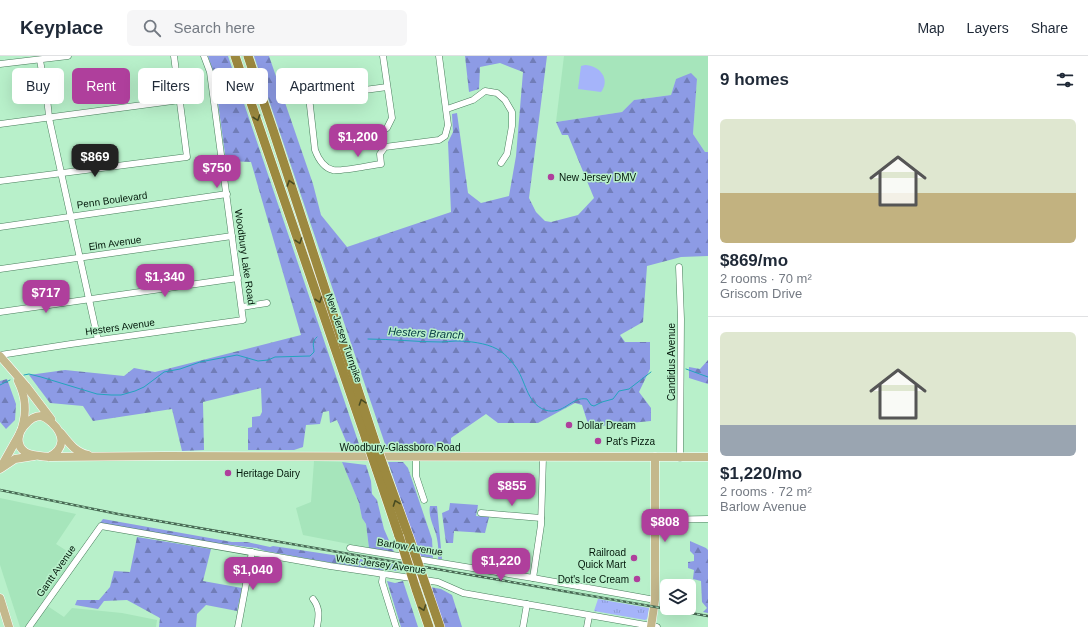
<!DOCTYPE html>
<meta charset="utf-8">
<style>
:root{--surface:#fff;--page:#f6f6f7;--text:#1f2937;--muted:#747a83;--line:#e0e1e3;--accent:#af3f9c}
body{margin:0;font-family:Helvetica,sans-serif;background:var(--page);color:var(--text);height:100vh;display:flex;flex-direction:column;font-size:15px;white-space:nowrap}
*{box-sizing:border-box;margin:0}
p{font-size:13px;color:var(--muted)}
.icon{flex:none;width:22px;height:22px;fill:none;stroke:currentColor;stroke-width:2;stroke-linecap:round;stroke-linejoin:round}
.map{position:relative;flex:1;overflow:hidden}
.side{display:flex;flex-direction:column;background:var(--surface);width:380px}
.side>*{flex:none}
.top-card{position:absolute;left:12px;top:12px;width:380px;height:36px;display:flex;gap:8px}
.controls{position:absolute;left:660px;top:523px;display:grid;gap:8px}
.controls a{display:grid;place-items:center;width:36px;height:36px;border-radius:6px;background:var(--surface);box-shadow:0 4px 16px #0002;font-size:20px}
.price{position:absolute;translate:-50% -34px;padding:0 9px;border-radius:8px;background:var(--accent);color:#fff;font-size:13px;line-height:26px;filter:drop-shadow(0 1px 2px #0008)}
.price::after{content:'';position:absolute;left:50%;top:24px;width:12px;height:9px;margin-left:-6px;background:inherit;clip-path:polygon(0 0,100% 0,50% 100%)}
.price.on{background:#222;color:#fff}
ul{padding:0;list-style:none}
li{display:grid;align-content:center;gap:8px;height:212px;padding:0 12px}
li+li{border-top:1px solid var(--line)}
li span{display:grid;place-items:center;height:124px;border-radius:6px;color:#555}
li>.icon{margin-inline-start:auto}
span .icon{width:72px;height:72px;fill:#fffc;stroke-width:1}
li b{font-size:17px}
h2{display:flex;justify-content:space-between;align-items:center;height:48px;padding:0 12px;font-size:17px}
.tag{padding:0 14px;border-radius:6px;background:var(--surface);box-shadow:0 4px 16px #0002;font-size:14px;line-height:36px}
.tag.on{background:var(--accent);color:#fff}
header{display:flex;align-items:center;gap:24px;box-sizing:border-box;height:56px;padding:0 20px;background:var(--surface);border-bottom:1px solid var(--line)}
header strong{font-size:19px}
nav{display:flex;gap:22px;margin-inline-start:auto;font-size:14px}
.search{width:280px;height:36px;background:var(--page);display:flex;align-items:center;gap:10px;box-sizing:border-box;padding:0 14px;border-radius:6px;color:var(--muted);font-size:15px}
main{display:flex;flex:1;min-height:0}
.map>svg:first-child{display:block}
.built{fill:#a6e5bb}
.grass{fill:url(#grass-tufts)}
.forest{fill:url(#forest-firs)}
.garden{fill:#a5b4fa}
.lines{fill:none;stroke-linecap:round;stroke-linejoin:round}
.stream{stroke:#23a4bd;stroke-width:1}
.minor-casing{stroke:#497e5c;stroke-width:7}
.major-casing{stroke:#fff;stroke-width:9}
.highway-casing{stroke:#fff;stroke-width:10}
.minor{stroke:#fff;stroke-width:6}
.major{stroke:#c4b88c;stroke-width:8}
.highway{stroke:#9c893f;stroke-width:9}
.rail-casing{stroke:#476953;stroke-width:2.5}
.rail{stroke:#b8f0ca;stroke-width:1;stroke-dasharray:3;stroke-linecap:butt}
.highway-bridge-casing{stroke:#fff;stroke-width:10;stroke-linecap:butt}
.highway-bridge{stroke:#9c893f;stroke-width:9}
.oneway{stroke:#484b22}
.poi-dot{fill:#af3f9c;stroke:#b8f0ca;stroke-width:1.5}
.labels{text-anchor:middle;dominant-baseline:central;stroke-width:3;stroke-linejoin:round;paint-order:stroke}
.poi-label{font-size:10px;fill:#03180b;stroke:#b8f0ca;text-anchor:start}
.street-label{font-size:10px;fill:#03180b;stroke:#b8f0ca}
.water-label{font-size:11px;font-style:italic;fill:#003641;stroke:#b8f0ca}
</style>
<header>
<strong>Keyplace</strong>
<div class="search"><svg class="icon" aria-label="search" viewBox="0 0 24 24"><circle cx="10" cy="10" r="6"/><path d="M15 15l6 6"/></svg>Search here</div>
<nav><a>Map</a><a>Layers</a><a>Share</a></nav>
</header>
<main>
<div class="map">
<svg width="708" height="571" viewBox="0 0 708 571">
<defs>
<pattern id="grass-tufts" width="24" height="20" patternUnits="userSpaceOnUse"><rect width="24" height="20" fill="#a5b4fa"/><path d="M3 7l-1-3M5 7V3M7 7l1-3M15 17l-1-3M17 17v-4M19 17l1-3" fill="none" stroke="#8c9ad5"/></pattern>
<pattern id="forest-firs" width="22" height="20" patternUnits="userSpaceOnUse"><rect width="22" height="20" fill="#8d9be5"/><path d="M5 1l3.5 6h-7zM16 11l3.5 6h-7z" fill="#717db8"/></pattern>
</defs>
<rect width="100%" height="100%" fill="#b8f0ca"/>
<!-- built -->
<g class="built">
<polygon points="564,0 708,0 708,96 705,96 693,78 697,23 676,23 671,39 634,44 622,56 556,66"/>
<polygon points="314,405 342,406 359,447 362,462 366,468 369,492 303,479 296,452 311,446"/>
<polygon points="0,442 76,458 56,488 78,502 46,549 64,561 72,552 122,557 157,564 156,571 20,571 0,509"/>
</g>
<!-- grass -->
<polygon class="grass" points="598,543 649,552 647,563 645,564 594,555"/>
<!-- forest -->
<g class="forest">
<polygon points="208,0 228,0 361,394 348,390 337,364 330,367 329,355 323,356 320,368 306,369 303,391 294,394 248,394 248,372 252,371 252,361 260,360 262,356 261,332 203,346 204,394 182,395 172,353 93,365 83,350 50,347 29,319 65,314 124,320 134,312 155,316 301,279 251,106 226,105 214,18"/>
<polygon points="254,0 269,0 313,128 321,159 347,191 451,156 448,86 453,76 452,58 457,57 468,137 481,147 509,140 516,100 523,16 500,7 480,11 479,33 469,36 465,0 547,0 529,142 536,156 545,165 551,166 578,159 594,142 568,79 562,79 556,66 622,56 634,44 671,39 676,23 691,17 697,23 693,78 705,96 708,96 708,200 681,201 647,210 643,266 620,279 625,286 650,286 650,313 639,336 651,352 651,365 589,371 582,349 575,347 538,367 498,367 486,358 451,382 451,391 386,391"/>
<polygon points="708,304 708,328 689,322 689,311 700,313"/>
<polygon points="7,323 16,348 15,364 6,373 0,366 0,325"/>
<polygon points="342,406 366,409 371,425 372,438 377,444 384,473 394,496 369,492 366,468 362,462 359,447"/>
<polygon points="388,406 403,406 408,412 432,483 433,502 420,500"/>
<polygon points="450,447 478,449 476,460 489,461 485,477 454,475 453,487 446,487 442,457 449,454"/>
<path d="M430,450H437L442,503H438C439,495 438,486 436,478C433,469 428,459 430,450Z"/>
<polygon points="103,463 232,486 247,486 270,491 273,490 400,509 402,516 386,513 378,515 265,495 257,492 207,486 100,467"/>
<polygon points="137,481 211,493 203,525 242,532 237,555 206,549 197,558 196,571 159,571 160,562 127,544 104,545 98,553 75,549 77,544 99,544 110,531 114,515 130,516"/>
<polygon points="690,485 706,492 708,494 708,557 703,556 707,552 702,546 701,525 693,523 694,514 688,512 688,506 694,505 694,499 690,495"/>
<polygon points="387,525 395,527 403,525 418,571 401,571"/>
<polygon points="430,531 441,533 452,539 462,571 444,571"/>
</g>
<!-- garden -->
<path class="garden" d="M585,9C599,9 611,23 601,36L578,33L581,10Z"/>
<g class="lines">
<!-- stream -->
<g class="stream">
<path d="M368,283C392,283 416,286 441,286C446,286 451,285 456,285C469,285 486,287 497,293C504,297 511,304 515,310C526,324 526,347 545,354C564,360 571,340 587,343L591,349L594,350L602,346L613,343L619,335L629,333L651,316"/>
<polyline points="686,313 708,321"/>
<path d="M24,319L29,318L41,321L97,338L111,339H121L135,335L144,331L164,316L180,313L200,306L237,299L258,305L268,304L275,301L310,300L314,296C314,290 311,286 317,281"/>
<polyline points="0,329 10,324"/>
</g>
<!-- minor casing -->
<g class="minor-casing">
<g id="minor">
<polyline points="383,0 392,62 387,72"/>
<path d="M40,4C43,23 48,42 49,62L98,284"/>
<polyline points="0,8 68,0"/>
<path d="M309,41L315,94C318,102 324,112 333,114C340,116 371,109 381,108L380,98L385,91L439,84L445,80L448,69L439,0"/>
<polyline points="290,44 387,31"/>
<polyline points="447,53 473,44 485,35 497,37 505,44 512,56 512,70 507,98 501,107"/>
<polyline points="0,68 180,44"/>
<polyline points="0,125 187,101 174,0"/>
<polyline points="0,171 227,138"/>
<polyline points="679,211 681,263 680,402"/>
<polyline points="0,213 232,180"/>
<polyline points="242,251 267,247"/>
<polyline points="0,256 238,222"/>
<polyline points="0,299 71,288 243,264 210,16 204,0"/>
<polyline points="416,401 416,420 424,444"/>
<polyline points="481,457 541,462"/>
<polyline points="655,464 708,463"/>
<polyline points="350,492 533,522 655,544"/>
<polyline points="383,519 382,526 396,571"/>
<polyline points="533,522 541,469 543,401"/>
<path d="M313,543C320,552 319,560 317,571"/>
<polyline points="29,571 101,470 330,510 438,526 463,537 657,571"/>
<polyline points="238,571 252,496"/>
<polyline points="523,571 527,548"/>
<polyline points="587,571 589,560"/>
</g>
</g>
<!-- major casing -->
<g class="major-casing">
<g id="major">
<polyline points="0,300 26,330 51,363"/>
<path d="M18,325C26,341 27,355 22,372"/>
<path d="M61,377C69,387 75,396 88,399"/>
<path d="M49,401C65,393 65,379 52,367C49,364 45,361 41,360C35,360 29,364 25,369C18,376 15,389 25,396C31,400 41,400 49,401L164,400L708,401"/>
<polyline points="1,411 19,379"/>
<polyline points="0,413 15,403 34,400"/>
<polyline points="0,542 9,571"/>
<polyline points="651,571 655,544 655,401"/>
</g>
</g>
<!-- highway casing -->
<g class="highway-casing">
<g id="highway">
<polyline points="235,0 366,383"/>
<polyline points="248,0 273,74 374,383"/>
<polyline points="376,412 399,480"/>
<polyline points="384,412 409,481"/>
<polyline points="416,533 429,571"/>
<polyline points="428,536 440,571"/>
</g>
</g>
<!-- minor -->
<use href="#minor" class="minor"/>
<!-- major -->
<use href="#major" class="major"/>
<!-- highway -->
<use href="#highway" class="highway"/>
<!-- rail casing -->
<g class="rail-casing">
<polyline id="rail" points="0,434 118,458 708,560"/>
</g>
<!-- rail -->
<use href="#rail" class="rail"/>
<!-- highway-bridge casing -->
<g class="highway-bridge-casing">
<g id="highway-bridge">
<polyline points="366,383 376,412"/>
<polyline points="374,383 384,412"/>
<polyline points="399,480 416,533"/>
<polyline points="409,481 428,536"/>
</g>
</g>
<!-- highway-bridge -->
<use href="#highway-bridge" class="highway-bridge"/>
</g>
<!-- one-way arrows -->
<defs><path id="oneway-chevron" d="M-2-3.5L2.5 0L-2 3.5" fill="none" stroke-width="1.6" stroke-linecap="round" stroke-linejoin="round"/></defs>
<g class="oneway">
<use href="#oneway-chevron" transform="translate(257 62) rotate(71)"/>
<use href="#oneway-chevron" transform="translate(290 127) rotate(-108)"/>
<use href="#oneway-chevron" transform="translate(299 185) rotate(71)"/>
<use href="#oneway-chevron" transform="translate(319 244) rotate(71)"/>
<use href="#oneway-chevron" transform="translate(362 346) rotate(-108)"/>
<use href="#oneway-chevron" transform="translate(396 447) rotate(-110)"/>
<use href="#oneway-chevron" transform="translate(423 552) rotate(71)"/>
</g>
<!-- markers -->
<g class="poi-dot">
<circle cx="551" cy="121" r="4"/>
<circle cx="569" cy="369" r="4"/>
<circle cx="598" cy="385" r="4"/>
<circle cx="228" cy="417" r="4"/>
<circle cx="634" cy="502" r="4"/>
<circle cx="637" cy="523" r="4"/>
</g>
<g class="labels">
<!-- poi labels -->
<g class="poi-label">
<text x="559" y="121">New Jersey DMV</text>
<text x="577" y="369">Dollar Dream</text>
<text x="606" y="385">Pat's Pizza</text>
<text x="236" y="417">Heritage Dairy</text>
<text x="626" y="496" text-anchor="end">Railroad<tspan x="626" dy="12">Quick Mart</tspan></text>
<text x="629" y="523" text-anchor="end">Dot's Ice Cream</text>
</g>
<!-- street labels -->
<g class="street-label">
<text transform="translate(112 144) rotate(-8)">Penn Boulevard</text>
<text transform="translate(115 187) rotate(-8)">Elm Avenue</text>
<text transform="translate(245 201) rotate(82)">Woodbury Lake Road</text>
<text transform="translate(120 271) rotate(-8)">Hesters Avenue</text>
<text transform="translate(344 282) rotate(71)">New Jersey Turnpike</text>
<text transform="translate(671 306) rotate(-90)">Candidus Avenue</text>
<text x="400" y="391">Woodbury-Glassboro Road</text>
<text transform="translate(410 491) rotate(9)">Barlow Avenue</text>
<text transform="translate(381 508) rotate(8)">West Jersey Avenue</text>
<text transform="translate(56 515) rotate(-55)">Gantt Avenue</text>
</g>
<!-- water labels -->
<g class="water-label">
<text transform="translate(426 277) rotate(3)">Hesters Branch</text>
</g>
</g>
</svg>
<div class="controls">
<a><svg class="icon" aria-label="layers" viewBox="0 0 24 24"><path d="M12 4l9 5-9 5-9-5zM3 14l9 5 9-5"/></svg></a>
</div>
<b class="price" style="left:358px;top:102px">$1,200</b>
<b class="price on" style="left:95px;top:122px">$869</b>
<b class="price" style="left:217px;top:133px">$750</b>
<b class="price" style="left:165px;top:242px">$1,340</b>
<b class="price" style="left:46px;top:258px">$717</b>
<b class="price" style="left:512px;top:451px">$855</b>
<b class="price" style="left:665px;top:487px">$808</b>
<b class="price" style="left:501px;top:526px">$1,220</b>
<b class="price" style="left:253px;top:535px">$1,040</b>
<div class="top-card">
<a class="tag">Buy</a>
<a class="tag on">Rent</a>
<a class="tag">Filters</a>
<a class="tag">New</a>
<a class="tag">Apartment</a>
</div>
</div>
<section class="side">
<h2>9 homes<svg class="icon" aria-label="filters" viewBox="0 0 24 24"><path d="M4 7h16M4 17h16"/><circle cx="9" cy="7" r="2"/><circle cx="15" cy="17" r="2"/></svg></h2>
<ul>
<li><span style="background:linear-gradient(#dfe7d0 60%,#c2b280 0)"><svg class="icon" aria-label="home" viewBox="0 0 24 24"><path d="M3 11l9-7 9 7M6 9v11h12V9"/></svg></span><div><b>$869/mo</b><p>2 rooms · 70 m²</p><p>Griscom Drive</p></div></li>
<li><span style="background:linear-gradient(#dfe7d0 75%,#9aa5b1 0)"><svg class="icon" aria-label="home" viewBox="0 0 24 24"><path d="M3 11l9-7 9 7M6 9v11h12V9"/></svg></span><div><b>$1,220/mo</b><p>2 rooms · 72 m²</p><p>Barlow Avenue</p></div></li>
</ul>
</section>
</main>
